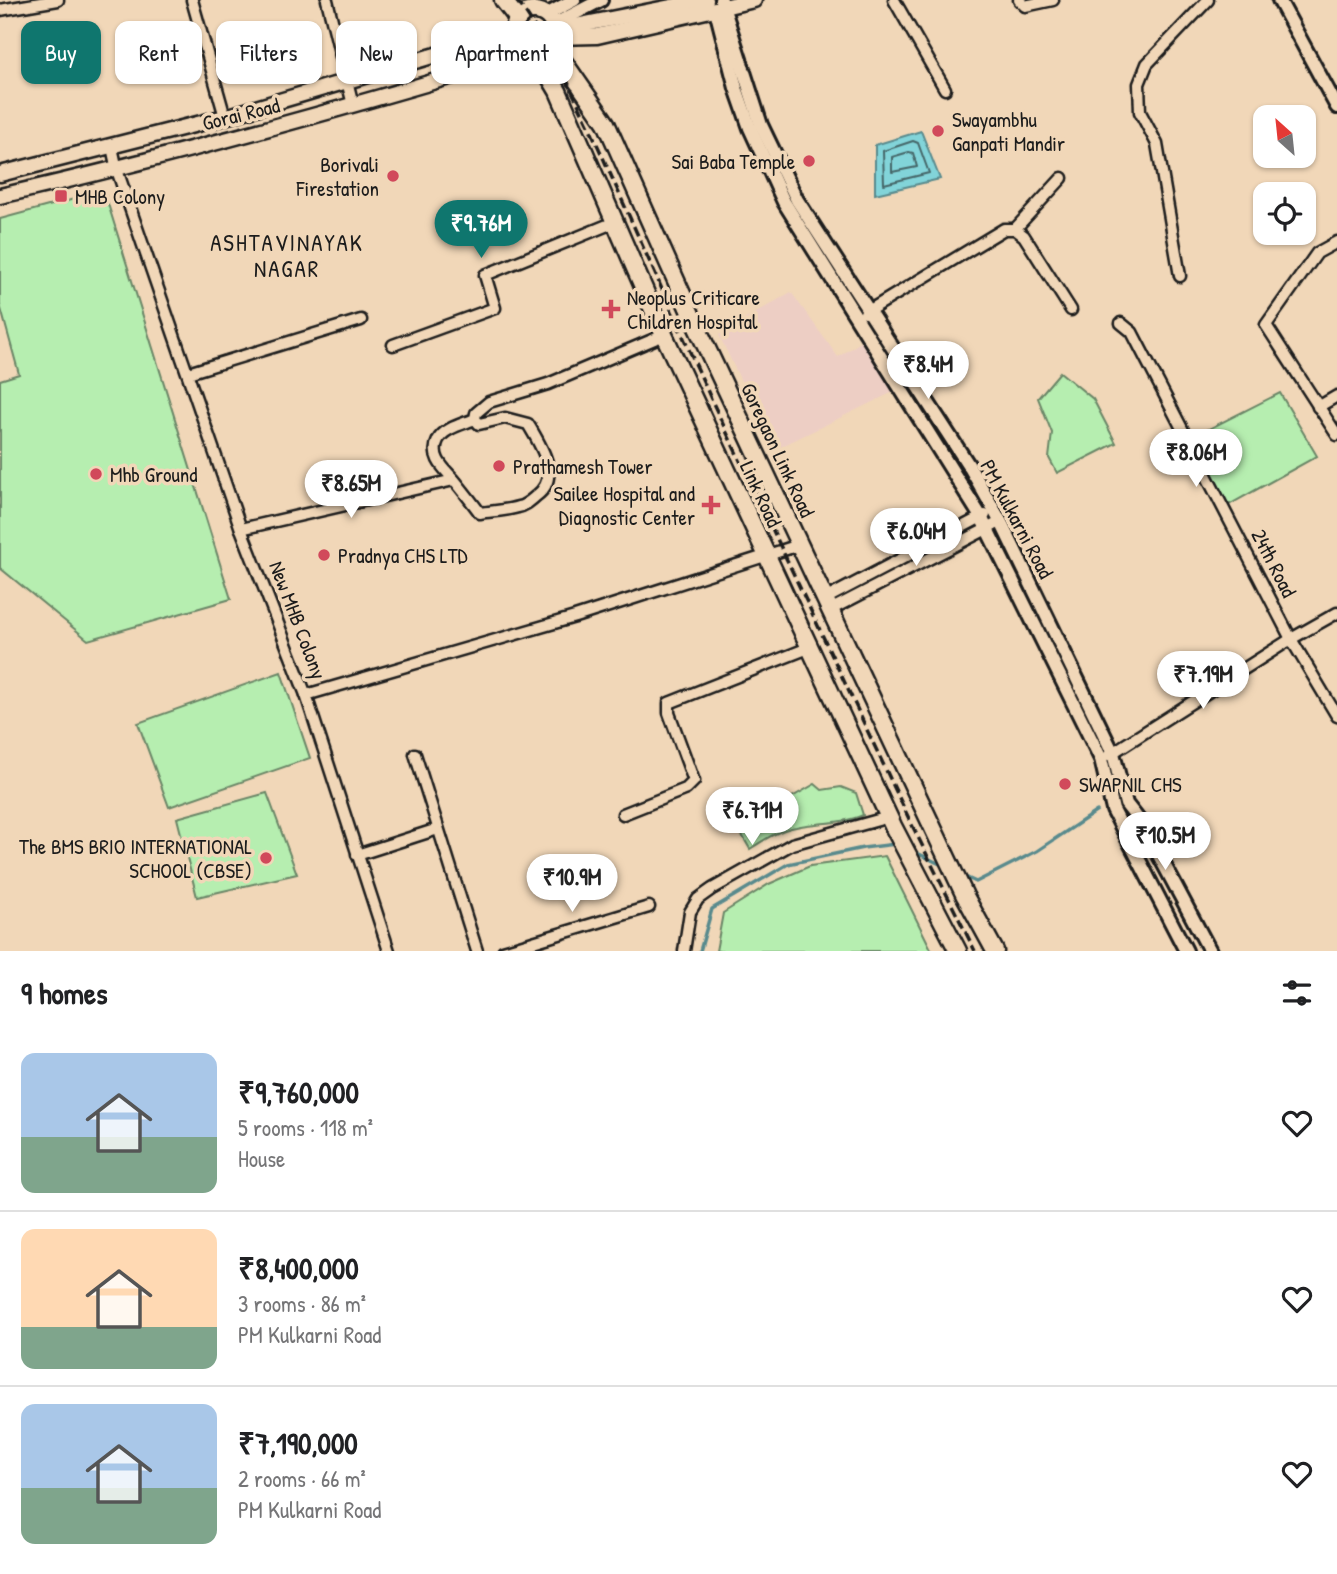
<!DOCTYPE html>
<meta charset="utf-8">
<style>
:root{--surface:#fff;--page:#f6f6f6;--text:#202124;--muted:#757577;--line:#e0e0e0;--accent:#0f766e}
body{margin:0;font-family:"Patrick Hand",sans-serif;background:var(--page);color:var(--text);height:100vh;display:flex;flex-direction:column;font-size:26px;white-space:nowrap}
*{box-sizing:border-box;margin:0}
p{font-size:23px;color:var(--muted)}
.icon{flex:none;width:38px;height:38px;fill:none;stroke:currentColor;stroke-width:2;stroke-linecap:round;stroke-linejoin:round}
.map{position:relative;height:951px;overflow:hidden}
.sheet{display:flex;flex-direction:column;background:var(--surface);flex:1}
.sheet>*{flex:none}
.banner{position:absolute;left:21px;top:21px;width:700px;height:63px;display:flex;gap:14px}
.needle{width:46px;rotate:333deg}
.tools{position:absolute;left:1253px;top:105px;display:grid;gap:14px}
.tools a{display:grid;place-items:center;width:63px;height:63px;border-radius:14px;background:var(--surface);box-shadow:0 2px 5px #0004;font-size:35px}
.price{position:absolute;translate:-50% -60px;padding:0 16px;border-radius:24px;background:#fff;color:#222;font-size:23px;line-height:46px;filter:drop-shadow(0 2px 4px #0008)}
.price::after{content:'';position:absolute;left:50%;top:42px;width:21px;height:16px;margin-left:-10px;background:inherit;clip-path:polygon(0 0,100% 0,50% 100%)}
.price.active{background:var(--accent);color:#fff}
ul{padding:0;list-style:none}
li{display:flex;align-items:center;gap:21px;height:175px;padding:0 21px}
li+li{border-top:2px solid var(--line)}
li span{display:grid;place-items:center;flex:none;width:196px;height:140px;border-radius:14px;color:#555}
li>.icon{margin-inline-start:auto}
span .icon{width:84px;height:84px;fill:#fffc;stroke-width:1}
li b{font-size:30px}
h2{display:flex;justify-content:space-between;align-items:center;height:84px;padding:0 21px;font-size:30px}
.pill{padding:0 24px;border-radius:14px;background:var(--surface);box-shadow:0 2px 5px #0004;font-size:24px;line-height:63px}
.pill.active{background:var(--accent);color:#fff}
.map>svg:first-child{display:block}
.built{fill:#edcec4}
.green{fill:#b6eeb0;stroke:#698566;stroke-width:2}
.water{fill:#82d4d9;stroke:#598a8d;stroke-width:2}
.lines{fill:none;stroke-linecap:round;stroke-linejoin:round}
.shore{stroke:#456668;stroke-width:2}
.stream{stroke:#598a8d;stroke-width:3.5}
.minor-casing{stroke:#1c1c1c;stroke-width:15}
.tertiary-casing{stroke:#1c1c1c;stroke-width:18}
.secondary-casing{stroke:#1c1c1c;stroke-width:19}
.primary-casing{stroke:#1c1c1c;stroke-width:21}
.minor{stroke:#f1d7b8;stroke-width:10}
.tertiary{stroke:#f1d7b8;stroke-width:12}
.secondary{stroke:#f1d7b8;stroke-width:14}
.primary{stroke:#f1d7b8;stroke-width:16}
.rail{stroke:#1c1c1c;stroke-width:3.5;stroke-dasharray:10 5;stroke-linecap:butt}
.poi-dot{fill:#d1495b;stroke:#f1d7b8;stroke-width:2.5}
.labels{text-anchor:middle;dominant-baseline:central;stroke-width:7;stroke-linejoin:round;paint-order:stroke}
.street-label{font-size:21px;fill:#1c1c1c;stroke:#f1d7b8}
.poi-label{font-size:21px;fill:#1c1c1c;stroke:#f1d7b8;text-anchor:start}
.neighbourhood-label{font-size:23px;letter-spacing:2px;fill:#1c1c1c;stroke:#f1d7b8}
</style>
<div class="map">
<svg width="1337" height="951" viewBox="0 0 1337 951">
<rect width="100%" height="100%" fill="#f1d7b8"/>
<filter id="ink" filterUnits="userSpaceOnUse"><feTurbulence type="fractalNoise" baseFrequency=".0143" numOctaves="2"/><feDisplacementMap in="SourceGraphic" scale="14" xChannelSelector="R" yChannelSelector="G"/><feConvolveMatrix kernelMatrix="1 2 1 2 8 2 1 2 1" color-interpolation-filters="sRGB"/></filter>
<g filter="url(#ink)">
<!-- built -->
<polygon class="built" points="791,292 838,357 862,341 893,392 774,450 719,335"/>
<!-- green -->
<g class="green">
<polygon points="104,191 231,599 88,640 0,568 0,380 19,374 0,305 0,219"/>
<polygon points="1060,372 1093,399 1116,443 1057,473 1049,458 1052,433 1038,398"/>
<polygon points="1280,393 1317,456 1225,507 1193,437"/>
<polygon points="281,672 310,758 169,807 138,723"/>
<path d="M815,784L822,790L841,787L856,793L863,815C843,824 818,822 796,827C779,830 765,839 750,849L738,828Z"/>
<polygon points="267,793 297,874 197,897 177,818"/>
<polygon points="885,856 932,951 716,951 723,913 769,884 810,866"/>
</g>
<!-- water -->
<polygon class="water" points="921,131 940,179 875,194 875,145"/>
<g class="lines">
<!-- shore -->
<g class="shore">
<polygon points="913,141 918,143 929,173 884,184 883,151"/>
<polygon points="909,152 913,153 917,167 892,172 892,157"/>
</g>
<!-- stream -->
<g class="stream">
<polyline points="913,851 944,866"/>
<polyline points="963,876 976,882 1037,851 1097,811"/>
<polyline points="700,951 712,909 788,864 863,848 896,844"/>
</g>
<!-- minor casing -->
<g class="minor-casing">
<g id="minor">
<polyline points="192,0 225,117"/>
<polyline points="327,0 353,105"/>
<polyline points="894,0 945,89"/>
<polyline points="1019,0 1025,6 1053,0"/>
<polyline points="0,10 58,0"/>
<polyline points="112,147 117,170 241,529 306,695 389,951"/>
<polyline points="1015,229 1062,178"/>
<polyline points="1337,242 1317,253 1266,325 1337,435"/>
<polyline points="1180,276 1157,144 1140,112 1139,84 1147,64 1208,0"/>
<polyline points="865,313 1004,229 1015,229 1024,236 1071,310"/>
<polyline points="1121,323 1132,332 1291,639 1337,716"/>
<polyline points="393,345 495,308 485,275 615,222"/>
<polyline points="188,373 361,320"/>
<polyline points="1318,407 1337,396"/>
<path d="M475,419C463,424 444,428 438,440C429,458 447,471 456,482C464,492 472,502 480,513C492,511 505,511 518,507C525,506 530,501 536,496C562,477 541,446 528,424L505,418L479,424L475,419L476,413L489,402L548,384L664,335"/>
<polyline points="241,529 454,480"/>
<polyline points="825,599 985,515"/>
<polyline points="830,610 1000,522"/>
<polyline points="306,695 575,617 799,545"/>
<polyline points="415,754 477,951"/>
<polyline points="1109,755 1291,639 1337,613"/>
<polyline points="623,814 686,789 694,781 669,713 669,703 811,647"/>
<polyline points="357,855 438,829"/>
<polyline points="503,951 649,907"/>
<polyline points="684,951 690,912 698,899 712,889 792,844 889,817"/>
</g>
</g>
<!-- tertiary casing -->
<g class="tertiary-casing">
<g id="tertiary">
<polyline points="721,0 761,125 797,200 971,469 1003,526 1113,753 1126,804 1144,827 1210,951"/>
<polyline points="1279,0 1337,107"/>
<polyline points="716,10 736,88 750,128 784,202 981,517 1101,759 1113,810 1186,951"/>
<polyline points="546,15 574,0"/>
<polyline points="553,25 601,0"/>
</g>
</g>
<!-- secondary casing -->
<g class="secondary-casing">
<g id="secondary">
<polyline points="555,30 706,0"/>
<polyline points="554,37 597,36 754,0"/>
<polyline points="0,174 225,117 514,32"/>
<path d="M0,196C171,157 339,110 507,60L529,50"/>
</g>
</g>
<!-- primary casing -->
<g class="primary-casing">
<g id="primary">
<polyline points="503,0 518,19"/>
<circle cx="534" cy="31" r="20"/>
<polyline points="550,42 606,123 694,321 825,599 965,896 995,951"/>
<polyline points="534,51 558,91 664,335 893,826 958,951"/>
</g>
</g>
<!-- minor -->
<use href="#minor" class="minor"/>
<!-- tertiary -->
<use href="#tertiary" class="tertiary"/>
<!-- secondary -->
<use href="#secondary" class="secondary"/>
<!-- primary -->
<use href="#primary" class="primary"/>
<!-- rail -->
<polyline class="rail" points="517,0 559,64 588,124 712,401 910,821 975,951"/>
</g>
</g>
<!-- markers -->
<g class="poi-dot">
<circle cx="938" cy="131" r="7"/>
<circle cx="809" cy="161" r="7"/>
<circle cx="393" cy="176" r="7"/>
<rect x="54" y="189" width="14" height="14" rx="3.5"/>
<path d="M607.5 298.5h7v7h7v7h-7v7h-7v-7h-7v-7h7z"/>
<circle cx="499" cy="466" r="7"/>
<circle cx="96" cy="474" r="7"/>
<path d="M707.5 494.5h7v7h7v7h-7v7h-7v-7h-7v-7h7z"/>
<circle cx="324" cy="555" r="7"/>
<circle cx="1065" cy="784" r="7"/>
<circle cx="266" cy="858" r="7"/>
</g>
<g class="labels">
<!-- street labels -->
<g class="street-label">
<text transform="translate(241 114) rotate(-14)">Gorai Road</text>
<text transform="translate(778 450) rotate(65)">Goregaon Link Road</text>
<text transform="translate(761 494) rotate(65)">Link Road</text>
<text transform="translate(1017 519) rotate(62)">PM Kulkarni Road</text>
<text transform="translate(1274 563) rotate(63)">24th Road</text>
<text transform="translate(298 620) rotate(69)">New MHB Colony</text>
</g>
<!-- poi labels -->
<g class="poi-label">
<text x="952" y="119">Swayambhu<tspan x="952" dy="24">Ganpati Mandir</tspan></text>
<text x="795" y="161" text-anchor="end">Sai Baba Temple</text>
<text x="379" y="164" text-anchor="end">Borivali<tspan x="379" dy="24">Firestation</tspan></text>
<text x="75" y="196">MHB Colony</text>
<text x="627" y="297">Neoplus Criticare<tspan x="627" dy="24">Children Hospital</tspan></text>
<text x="513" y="466">Prathamesh Tower</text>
<text x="110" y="474">Mhb Ground</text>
<text x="695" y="493" text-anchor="end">Sailee Hospital and<tspan x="695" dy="24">Diagnostic Center</tspan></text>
<text x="338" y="555">Pradnya CHS LTD</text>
<text x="1079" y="784">SWAPNIL CHS</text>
<text x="252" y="846" text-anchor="end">The BMS BRIO INTERNATIONAL<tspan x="252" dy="24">SCHOOL (CBSE)</tspan></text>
</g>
<!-- neighbourhood labels -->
<g class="neighbourhood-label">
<text x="287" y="242">ASHTAVINAYAK<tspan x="287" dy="26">NAGAR</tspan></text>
</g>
</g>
</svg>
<div class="tools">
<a><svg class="needle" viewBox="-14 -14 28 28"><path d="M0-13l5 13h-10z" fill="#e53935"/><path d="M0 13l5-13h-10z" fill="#757577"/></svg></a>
<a><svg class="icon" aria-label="locate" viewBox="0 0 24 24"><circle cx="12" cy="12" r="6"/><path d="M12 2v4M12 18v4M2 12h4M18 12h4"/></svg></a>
</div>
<b class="price active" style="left:481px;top:260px">₹9.76M</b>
<b class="price" style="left:928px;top:401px">₹8.4M</b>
<b class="price" style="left:1196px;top:489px">₹8.06M</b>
<b class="price" style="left:351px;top:520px">₹8.65M</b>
<b class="price" style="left:916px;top:568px">₹6.04M</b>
<b class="price" style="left:1203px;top:711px">₹7.19M</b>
<b class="price" style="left:752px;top:847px">₹6.71M</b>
<b class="price" style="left:1165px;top:872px">₹10.5M</b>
<b class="price" style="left:572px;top:914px">₹10.9M</b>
<div class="banner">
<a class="pill active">Buy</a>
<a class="pill">Rent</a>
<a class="pill">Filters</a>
<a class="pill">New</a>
<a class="pill">Apartment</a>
</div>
</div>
<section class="sheet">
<h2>9 homes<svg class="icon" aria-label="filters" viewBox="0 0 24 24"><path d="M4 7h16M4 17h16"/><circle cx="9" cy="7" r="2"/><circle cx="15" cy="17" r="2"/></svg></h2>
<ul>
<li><span style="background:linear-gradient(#a9c7e8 60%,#7fa58c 0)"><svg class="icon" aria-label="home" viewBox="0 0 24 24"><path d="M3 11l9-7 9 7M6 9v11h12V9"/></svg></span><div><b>₹9,760,000</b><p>5 rooms · 118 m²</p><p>House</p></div><svg class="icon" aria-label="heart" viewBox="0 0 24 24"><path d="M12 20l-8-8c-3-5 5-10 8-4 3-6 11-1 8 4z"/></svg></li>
<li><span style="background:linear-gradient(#ffd9b3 70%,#7fa58c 0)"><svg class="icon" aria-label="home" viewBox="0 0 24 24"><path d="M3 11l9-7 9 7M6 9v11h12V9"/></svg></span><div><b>₹8,400,000</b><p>3 rooms · 86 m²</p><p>PM Kulkarni Road</p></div><svg class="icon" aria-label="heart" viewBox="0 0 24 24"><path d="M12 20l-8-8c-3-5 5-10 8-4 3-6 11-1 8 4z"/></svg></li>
<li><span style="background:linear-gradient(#a9c7e8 60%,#7fa58c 0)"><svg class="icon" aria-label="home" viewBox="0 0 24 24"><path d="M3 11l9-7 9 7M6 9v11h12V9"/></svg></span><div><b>₹7,190,000</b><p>2 rooms · 66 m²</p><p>PM Kulkarni Road</p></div><svg class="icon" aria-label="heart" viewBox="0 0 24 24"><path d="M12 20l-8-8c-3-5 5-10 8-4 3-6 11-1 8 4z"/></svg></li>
</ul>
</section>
